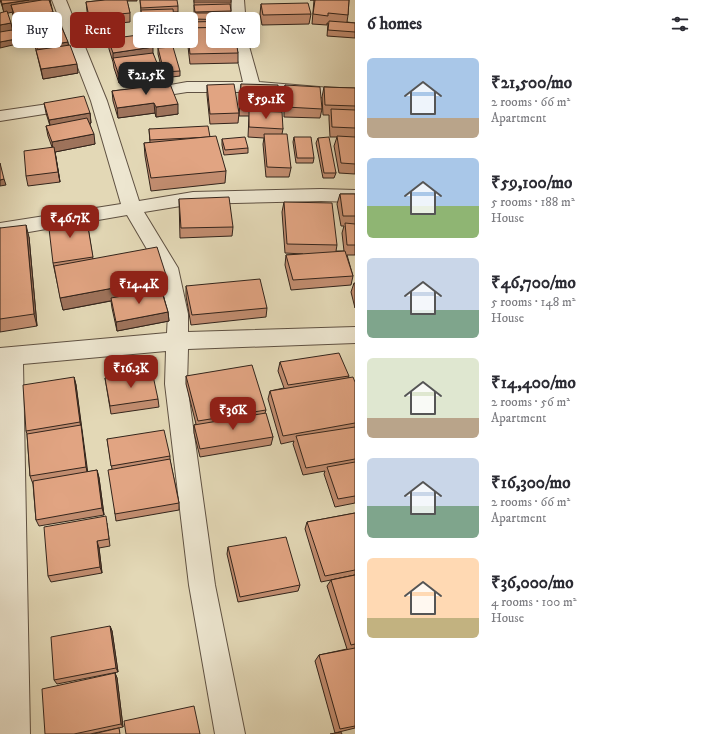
<!DOCTYPE html>
<meta charset="utf-8">
<style>
:root{--surface:#fff;--page:#f2f2f3;--text:#2b2b33;--muted:#7c7c81;--accent:#8f2418}
body{margin:0;font-family:"IM FELL DW Pica",serif;background:var(--page);color:var(--text);height:100vh;display:flex;flex-direction:column;font-size:15px;white-space:nowrap}
*{box-sizing:border-box;margin:0}
p{font-size:13px;color:var(--muted)}
.icon{flex:none;width:22px;height:22px;fill:none;stroke:currentColor;stroke-width:2;stroke-linecap:round;stroke-linejoin:round}
.map{position:relative;flex:1;overflow:hidden}
.side{display:flex;flex-direction:column;background:var(--surface);width:348px}
.side>*{flex:none}
.guide{position:absolute;left:12px;top:12px;width:283px;height:36px;display:flex;gap:8px}
.price{position:absolute;translate:-50% -34px;padding:0 9px;border-radius:8px;background:var(--accent);color:#fff;font-size:13px;line-height:26px;filter:drop-shadow(0 1px 2px #0008)}
.price::after{content:'';position:absolute;left:50%;top:24px;width:12px;height:9px;margin-left:-6px;background:inherit;clip-path:polygon(0 0,100% 0,50% 100%)}
.price.on{background:#222;color:#fff}
ul{padding:0;list-style:none}
li{display:flex;align-items:center;gap:12px;height:100px;padding:0 12px}
li span{display:grid;place-items:center;flex:none;width:112px;height:80px;border-radius:6px;color:#555}
li>.icon{margin-inline-start:auto}
span .icon{width:48px;height:48px;fill:#fffc;stroke-width:1}
li b{font-size:17px}
h2{display:flex;justify-content:space-between;align-items:center;height:48px;padding:0 12px;font-size:17px}
.pill{padding:0 14px;border-radius:6px;background:var(--surface);box-shadow:0 2px 10px #0003;font-size:14px;line-height:36px}
.pill.on{background:var(--accent);color:#fff}
main{display:flex;flex:1;min-height:0}
.map>svg:first-child{display:block}
.lines{fill:none;stroke-linecap:round;stroke-linejoin:round}
.minor-casing{stroke:#5f5142;stroke-width:2}
.minor{fill:#ede6d0;fill-rule:evenodd}
.wall{fill:#c28d70;stroke:#33241b}
.shaded-wall{fill:#9e735b;stroke:#33241b}
.building{fill:#e1a482;stroke:#33241b}
</style>
<main>
<div class="map">
<svg width="355" height="734" viewBox="0 0 355 734">
<rect width="100%" height="100%" fill="#e3d8b6"/>
<filter id="stains"><feTurbulence type="fractalNoise" baseFrequency=".005" numOctaves="4"/><feColorMatrix values="0 0 0 0 .2 0 0 0 0 .09 0 0 0 0 .02 0 0 0 .5 -.17"/></filter>
<radialGradient id="worn" r=".72"><stop offset=".6" stop-color="#630" stop-opacity="0"/><stop offset="1" stop-color="#630" stop-opacity=".3"/></radialGradient>
<g class="lines">
<!-- minor casing -->
<g class="minor-casing">
<g id="minor">
<polygon points="52,0 66,0 107,101 139,201 193,192 321,189 355,190 355,202 321,201 193,204 144,212 178,268 188,314 188,332 355,327 355,343 188,349 187,384 215,585 245,734 215,734 189,585 165,384 166,351 23,364 30,734 0,734 0,348 167,333 168,314 158,268 127,215 0,237 0,223 121,204 91,101"/>
<polygon points="230,0 244,0 247,39 259,82 355,90 355,100 257,92 187,92 143,99 137,97 135,94 137,91 187,82 243,82 233,39"/>
<polygon points="76,100 82,102 84,105 82,108 0,121 0,111"/>
</g>
</g>
<!-- minor -->
<use href="#minor" class="minor"/>
</g>
<!-- wall -->
<g class="wall">
<polygon points="0,0 50,0 53,12 54,19 61,28 68,45 78,73 43,79 33,38 28,39 25,26 17,27 12,12 7,13 13,30 16,39 17,44 4,12"/>
<polygon points="105,0 137,0 137,1 127,1 130,13 130,22 90,26 87,11 86,2"/>
<polygon points="140,0 178,6 178,12 174,12 174,23 142,24"/>
<polygon points="194,0 231,0 231,11 230,21 238,53 238,63 190,64 187,38 187,28 191,28 191,22 194,22"/>
<polygon points="310,0 349,0 348,15 347,22 355,23 355,38 327,36 328,23 327,23 327,25 312,24 314,0"/>
<polygon points="261,4 311,14 309,24 262,25 260,14"/>
<polygon points="151,29 177,38 177,44 152,44"/>
<polygon points="108,39 153,53 159,78 119,83 114,68 113,62 109,49"/>
<polygon points="158,48 180,71 180,76 164,78 158,54"/>
<polygon points="170,84 178,114 156,117 155,113 118,118 113,101 112,91"/>
<polygon points="241,84 279,107 278,112 283,129 282,134 291,168 289,177 266,177 263,144 264,138 248,137 249,116 239,116"/>
<polygon points="207,85 239,113 238,123 210,124 207,95"/>
<polygon points="285,85 322,109 320,118 284,117 284,95"/>
<polygon points="324,87 355,88 355,174 339,173 334,146 337,137 330,137 329,119 329,115 323,115 322,97"/>
<polygon points="44,103 90,113 91,123 90,124 95,144 55,152 60,182 28,186 26,176 52,147 48,136 46,126 50,126 46,113"/>
<polygon points="149,129 210,137 226,171 225,183 151,191 145,156 144,143 150,143"/>
<polygon points="294,137 314,158 313,163 296,163 293,142"/>
<polygon points="318,138 336,173 334,178 323,178 316,143"/>
<polygon points="222,139 248,148 248,153 224,155 222,145"/>
<polygon points="340,194 355,194 355,255 347,255 353,276 351,285 291,290 285,265 286,255 303,254 285,253 282,212 284,202 337,245 336,251 344,251 342,233 344,226 341,226 337,204"/>
<polygon points="179,199 233,227 232,236 180,238"/>
<polygon points="86,215 93,259 167,290 162,291 168,312 169,321 117,331 112,308 111,301 63,310 53,263"/>
<polygon points="0,228 29,237 37,326 0,332"/>
<polygon points="354,283 355,283 355,308 351,292"/>
<polygon points="186,286 267,308 266,317 191,325 186,296"/>
<polygon points="280,362 349,376 348,378 355,382 355,503 335,507 324,474 325,471 303,475 293,444 294,441 281,444 268,399 270,391 284,388 278,371"/>
<polygon points="186,376 266,410 265,413 273,437 271,445 200,457 194,433 194,425 196,424 186,384"/>
<polygon points="74,377 76,385 87,472 97,470 99,478 104,515 39,526 36,520 33,484 30,476 27,434 26,431"/>
<polygon points="105,378 158,399 159,407 111,414"/>
<polygon points="107,439 170,456 170,460 179,503 179,510 116,521 115,514 112,469"/>
<polygon points="355,513 355,575 321,582 305,529 307,522"/>
<polygon points="107,523 110,546 99,548 102,573 51,582 48,576"/>
<polygon points="228,547 300,585 298,591 238,602 227,554"/>
<polygon points="355,575 355,728 335,733 315,661 319,655 347,649 327,586 331,580"/>
<polygon points="110,626 112,631 118,672 57,684 54,680"/>
<polygon points="115,673 117,678 123,727 90,734 45,734"/>
</g>
<!-- shaded-wall -->
<g class="shaded-wall">
<polygon points="29,0 50,0 51,7 11,5 13,12 4,14 2,4"/>
<polygon points="53,12 55,22 17,27 15,17"/>
<polygon points="11,23 13,33 0,35 0,25"/>
<polygon points="61,29 32,33 33,38 28,39 27,34"/>
<polygon points="16,39 17,44 0,48 0,42"/>
<polygon points="68,42 69,52 38,57 37,47"/>
<polygon points="153,47 153,57 113,59 113,53"/>
<polygon points="77,64 78,73 43,79 41,69"/>
<polygon points="159,68 159,78 119,83 118,73"/>
<polygon points="154,103 155,113 118,118 117,108"/>
<polygon points="178,104 178,114 156,117 156,107"/>
<polygon points="90,113 91,123 51,130 49,120"/>
<polygon points="94,134 95,144 55,152 60,182 55,152 53,152 52,142"/>
<polygon points="4,179 6,185 0,186 0,180"/>
<polygon points="26,225 29,237 37,326 34,314"/>
<polygon points="167,278 167,290 63,310 60,298"/>
<polygon points="168,312 169,321 117,331 116,322"/>
<polygon points="74,377 76,385 88,474 86,467 81,428 80,422"/>
<polygon points="97,470 99,478 104,515 102,508"/>
<polygon points="97,541 99,548 102,573 100,567"/>
<polygon points="110,626 112,631 118,672 116,668"/>
<polygon points="115,673 117,678 123,727 121,724"/>
</g>
<!-- building -->
<g class="building">
<polygon points="1,0 29,0 2,4"/>
<polygon points="42,0 49,0 53,12 15,17 11,5"/>
<polygon points="105,0 127,0 130,13 89,17 86,2"/>
<polygon points="140,0 177,0 178,6 141,8"/>
<rect x="194" y="0" width="37" height="2"/>
<polygon points="315,0 349,0 348,15 328,13 328,16 313,14"/>
<polygon points="308,3 311,14 263,15 261,4"/>
<polygon points="230,4 231,11 195,12 194,5"/>
<polygon points="173,9 174,18 142,19 141,10"/>
<polygon points="7,11 11,23 0,25 0,13"/>
<polygon points="195,13 230,13 230,20 194,19"/>
<polygon points="58,18 61,28 27,34 24,23"/>
<polygon points="231,21 232,27 192,28 191,22"/>
<polygon points="329,21 355,23 355,32 328,30"/>
<polygon points="234,27 238,53 190,54 187,28"/>
<polygon points="62,28 68,42 37,47 32,33"/>
<polygon points="175,28 177,38 151,39 151,29"/>
<polygon points="12,30 16,39 0,42 0,32"/>
<polygon points="146,34 153,47 113,53 108,39"/>
<polygon points="70,45 77,64 41,69 36,50"/>
<polygon points="173,47 180,71 164,72 158,48"/>
<polygon points="153,53 159,68 118,73 113,58"/>
<polygon points="170,84 178,104 156,107 154,103 117,108 112,91"/>
<polygon points="234,84 239,113 210,114 207,85"/>
<polygon points="241,84 278,85 279,107 240,106"/>
<polygon points="285,85 320,87 322,109 286,107"/>
<polygon points="324,87 355,88 355,106 325,105"/>
<polygon points="84,96 90,113 49,120 44,103"/>
<polygon points="331,109 355,110 355,128 332,127"/>
<polygon points="249,111 282,112 283,129 249,127"/>
<polygon points="87,118 94,134 52,142 46,126"/>
<polygon points="208,126 210,137 150,140 149,129"/>
<polygon points="264,134 287,134 291,168 267,167"/>
<polygon points="216,136 226,171 151,178 144,143"/>
<polygon points="337,136 355,137 355,164 341,163"/>
<polygon points="245,137 248,148 225,150 222,139"/>
<polygon points="294,137 311,137 314,158 297,158"/>
<polygon points="329,137 336,173 324,173 318,138"/>
<polygon points="54,147 58,172 26,176 24,151"/>
<polygon points="0,163 4,179 0,180"/>
<polygon points="340,194 355,194 355,216 343,216"/>
<polygon points="229,197 233,227 181,228 179,199"/>
<polygon points="284,202 332,203 337,245 287,244"/>
<polygon points="86,215 93,257 53,263 48,220"/>
<polygon points="345,223 355,224 355,245 347,245"/>
<polygon points="26,225 34,314 0,319 0,228"/>
<polygon points="157,247 167,278 60,298 54,266"/>
<polygon points="345,251 353,276 293,280 286,255"/>
<polygon points="260,279 267,308 192,315 186,286"/>
<polygon points="161,289 168,312 116,322 111,298"/>
<polygon points="339,353 349,376 288,385 280,362"/>
<polygon points="252,365 266,410 198,421 186,376"/>
<polygon points="152,371 158,399 110,406 105,378"/>
<polygon points="74,377 80,422 26,431 23,385"/>
<polygon points="353,377 355,382 355,423 283,436 270,391"/>
<polygon points="266,413 273,437 200,449 194,425"/>
<polygon points="81,425 86,467 30,476 27,434"/>
<polygon points="355,427 355,459 306,468 296,436"/>
<polygon points="164,430 170,456 111,466 107,439"/>
<polygon points="170,459 179,503 115,514 108,470"/>
<polygon points="355,462 355,496 338,499 327,467"/>
<polygon points="97,470 102,508 36,520 33,481"/>
<polygon points="355,513 355,570 325,576 307,522"/>
<polygon points="106,516 109,539 97,541 100,567 48,576 44,527"/>
<polygon points="286,537 300,585 240,597 228,547"/>
<polygon points="355,575 355,644 351,645 331,580"/>
<polygon points="110,626 116,668 54,680 51,637"/>
<polygon points="355,648 355,726 340,729 319,655"/>
<polygon points="115,673 121,724 74,734 45,734 42,689"/>
<polygon points="194,706 200,734 126,734 124,721"/>
<polygon points="119,728 120,734 93,734"/>
<polygon points="341,732 342,734 330,734"/>
</g>
<rect width="100%" height="100%" filter="url(#stains)"/>
<rect width="100%" height="100%" fill="url(#worn)"/>
</svg>
<b class="price on" style="left:146px;top:96px">₹21.5K</b>
<b class="price" style="left:266px;top:120px">₹59.1K</b>
<b class="price" style="left:70px;top:239px">₹46.7K</b>
<b class="price" style="left:139px;top:305px">₹14.4K</b>
<b class="price" style="left:131px;top:389px">₹16.3K</b>
<b class="price" style="left:233px;top:431px">₹36K</b>
<div class="guide">
<a class="pill">Buy</a>
<a class="pill on">Rent</a>
<a class="pill">Filters</a>
<a class="pill">New</a>
</div>
</div>
<section class="side">
<h2>6 homes<svg class="icon" aria-label="filters" viewBox="0 0 24 24"><path d="M4 7h16M4 17h16"/><circle cx="9" cy="7" r="2"/><circle cx="15" cy="17" r="2"/></svg></h2>
<ul>
<li><span style="background:linear-gradient(#a9c7e8 75%,#b9a48a 0)"><svg class="icon" aria-label="home" viewBox="0 0 24 24"><path d="M3 11l9-7 9 7M6 9v11h12V9"/></svg></span><div><b>₹21,500/mo</b><p>2 rooms · 66 m²</p><p>Apartment</p></div></li>
<li><span style="background:linear-gradient(#a9c7e8 60%,#8fb573 0)"><svg class="icon" aria-label="home" viewBox="0 0 24 24"><path d="M3 11l9-7 9 7M6 9v11h12V9"/></svg></span><div><b>₹59,100/mo</b><p>5 rooms · 188 m²</p><p>House</p></div></li>
<li><span style="background:linear-gradient(#c9d6e8 65%,#7fa58c 0)"><svg class="icon" aria-label="home" viewBox="0 0 24 24"><path d="M3 11l9-7 9 7M6 9v11h12V9"/></svg></span><div><b>₹46,700/mo</b><p>5 rooms · 148 m²</p><p>House</p></div></li>
<li><span style="background:linear-gradient(#dfe7d0 75%,#b9a48a 0)"><svg class="icon" aria-label="home" viewBox="0 0 24 24"><path d="M3 11l9-7 9 7M6 9v11h12V9"/></svg></span><div><b>₹14,400/mo</b><p>2 rooms · 56 m²</p><p>Apartment</p></div></li>
<li><span style="background:linear-gradient(#c9d6e8 60%,#7fa58c 0)"><svg class="icon" aria-label="home" viewBox="0 0 24 24"><path d="M3 11l9-7 9 7M6 9v11h12V9"/></svg></span><div><b>₹16,300/mo</b><p>2 rooms · 66 m²</p><p>Apartment</p></div></li>
<li><span style="background:linear-gradient(#ffd9b3 75%,#c2b280 0)"><svg class="icon" aria-label="home" viewBox="0 0 24 24"><path d="M3 11l9-7 9 7M6 9v11h12V9"/></svg></span><div><b>₹36,000/mo</b><p>4 rooms · 100 m²</p><p>House</p></div></li>
</ul>
</section>
</main>
